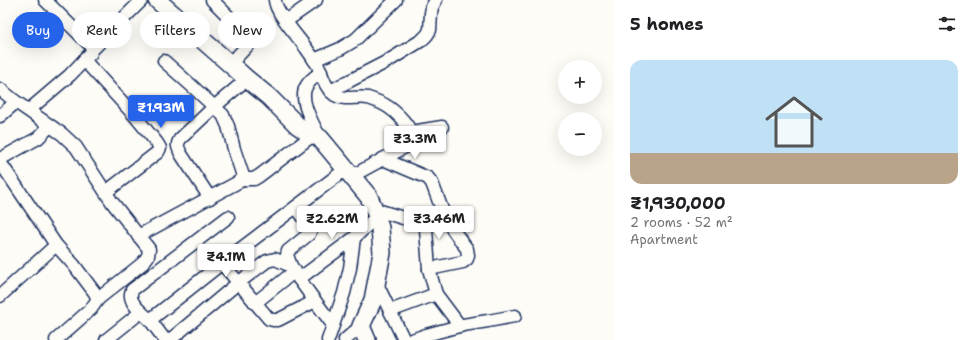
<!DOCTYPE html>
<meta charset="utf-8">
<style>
:root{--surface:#fff;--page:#f2f2f2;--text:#202124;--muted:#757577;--accent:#2563eb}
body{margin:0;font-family:"Shantell Sans",sans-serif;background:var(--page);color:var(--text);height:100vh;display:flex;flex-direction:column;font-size:15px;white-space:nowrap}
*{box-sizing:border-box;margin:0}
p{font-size:13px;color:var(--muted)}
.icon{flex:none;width:22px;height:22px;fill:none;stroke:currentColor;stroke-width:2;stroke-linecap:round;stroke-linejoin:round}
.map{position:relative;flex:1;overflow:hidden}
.details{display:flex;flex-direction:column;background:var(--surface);width:360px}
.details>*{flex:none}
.guide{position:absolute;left:12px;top:12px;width:380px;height:36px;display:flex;gap:8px}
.fabs{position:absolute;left:558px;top:60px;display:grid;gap:8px}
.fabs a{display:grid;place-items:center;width:44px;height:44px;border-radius:50%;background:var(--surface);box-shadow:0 4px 16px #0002;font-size:20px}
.price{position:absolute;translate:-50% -34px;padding:0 9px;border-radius:4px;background:#fff;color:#222;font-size:13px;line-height:26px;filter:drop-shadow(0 1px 2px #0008)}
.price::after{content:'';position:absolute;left:50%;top:24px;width:12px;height:9px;margin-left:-6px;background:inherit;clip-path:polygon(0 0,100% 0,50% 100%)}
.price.current{background:var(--accent);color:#fff}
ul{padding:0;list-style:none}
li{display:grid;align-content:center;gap:8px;height:212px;padding:0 16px}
li span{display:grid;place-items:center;height:124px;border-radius:12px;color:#555}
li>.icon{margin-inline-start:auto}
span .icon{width:72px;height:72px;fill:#fffc;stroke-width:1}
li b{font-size:17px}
h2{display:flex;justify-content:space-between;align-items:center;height:48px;padding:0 16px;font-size:17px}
.pill{padding:0 14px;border-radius:18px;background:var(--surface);box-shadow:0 4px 16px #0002;font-size:14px;line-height:36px}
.pill.current{background:var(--accent);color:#fff}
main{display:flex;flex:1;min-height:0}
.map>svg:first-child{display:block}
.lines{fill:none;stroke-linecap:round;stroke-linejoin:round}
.street-casing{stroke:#1b2f5e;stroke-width:15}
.secondary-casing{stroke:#1b2f5e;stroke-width:20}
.street{stroke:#fdfcf7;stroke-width:12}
.secondary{stroke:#fdfcf7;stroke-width:17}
</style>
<main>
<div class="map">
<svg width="614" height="340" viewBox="0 0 614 340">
<rect width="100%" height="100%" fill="#fdfcf7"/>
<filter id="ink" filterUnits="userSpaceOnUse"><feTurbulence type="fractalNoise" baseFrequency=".025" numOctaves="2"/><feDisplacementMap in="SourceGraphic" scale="8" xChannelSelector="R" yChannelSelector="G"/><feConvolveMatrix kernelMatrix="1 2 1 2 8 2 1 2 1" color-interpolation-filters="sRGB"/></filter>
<g filter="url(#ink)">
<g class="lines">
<!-- street casing -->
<g class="street-casing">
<g id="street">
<polyline points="212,0 243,31 250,40 249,44 230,64"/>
<path d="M275,0C275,12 299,38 306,48C310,54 315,60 318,66C323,77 325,88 335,95C345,101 357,96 368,98C374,100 380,102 385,105C394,110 418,131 410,143C409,144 407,145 405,147L352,176"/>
<polyline points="286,21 316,0"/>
<polyline points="92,50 142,0"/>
<polyline points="84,60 135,116 157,143 160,148 158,152 106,192"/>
<polyline points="314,60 340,49 355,40 396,0"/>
<polyline points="164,61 193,87 223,115 228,126 234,149 244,179"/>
<polyline points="0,89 16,102 62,134 76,147 112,202 149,249 148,256 143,263 98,299"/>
<polyline points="330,91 388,61 422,40 427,35 430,30 431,13 432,7 436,0"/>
<polyline points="29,110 70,75 91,53 92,50 91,46 45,0"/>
<polyline points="0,116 16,102"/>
<polyline points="411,132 442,127"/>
<path d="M320,138C314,125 297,99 307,85C310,80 316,76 321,72"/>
<polyline points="0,159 38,138 50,126"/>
<polyline points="383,159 428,178 432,183 443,212 453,230 467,249 468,255 467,259 463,262 429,269"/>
<polyline points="0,162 56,245 74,265 95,293 98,299 91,309 56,340"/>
<path d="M210,198L181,154C178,147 176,146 180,139L214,107L247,79"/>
<polyline points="296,207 307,222 311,230 309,234 288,251 287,255 291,266 299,279 315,301 333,325"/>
<polyline points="374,209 403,218 408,219 416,218 421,218 424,221 426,229 429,269 436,294 460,326"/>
<polyline points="138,236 244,179 254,179 259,176 313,135"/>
<polyline points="222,263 269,319 273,320 278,320 315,301"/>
<polyline points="299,279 354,238 377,216"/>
<polyline points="376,282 404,340"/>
<polyline points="0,296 56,245"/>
<polyline points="255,303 295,271"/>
<polyline points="390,311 436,294"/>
<path d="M141,312C135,306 128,299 132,290L228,217"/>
<polyline points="150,320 222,263 346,169"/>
<polyline points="106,340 141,312 150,320 165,340"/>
<polyline points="170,340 238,283 267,261 275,259 291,266"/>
<polyline points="328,340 344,293 350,268 354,238"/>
<polyline points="345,340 361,326"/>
<polyline points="412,340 426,335 463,325 488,321 515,316"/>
</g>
</g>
<!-- secondary casing -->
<g class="secondary-casing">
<polyline id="secondary" points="157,0 230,64 247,79 269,97 297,125 307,132 320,138 369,197 377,216 380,228 382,253 373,300 361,326 367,340"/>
</g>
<!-- street -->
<use href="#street" class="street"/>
<!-- secondary -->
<use href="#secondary" class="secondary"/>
</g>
</g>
</svg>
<div class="fabs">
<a>+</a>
<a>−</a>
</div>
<b class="price current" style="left:161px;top:129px">₹1.93M</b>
<b class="price" style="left:415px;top:160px">₹3.3M</b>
<b class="price" style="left:332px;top:240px">₹2.62M</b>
<b class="price" style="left:439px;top:240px">₹3.46M</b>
<b class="price" style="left:226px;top:278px">₹4.1M</b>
<div class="guide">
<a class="pill current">Buy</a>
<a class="pill">Rent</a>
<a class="pill">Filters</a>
<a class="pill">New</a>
</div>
</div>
<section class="details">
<h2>5 homes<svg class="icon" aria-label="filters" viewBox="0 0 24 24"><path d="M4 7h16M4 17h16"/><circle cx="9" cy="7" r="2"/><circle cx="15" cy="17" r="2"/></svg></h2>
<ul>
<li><span style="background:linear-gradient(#bfe0f5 75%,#b9a48a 0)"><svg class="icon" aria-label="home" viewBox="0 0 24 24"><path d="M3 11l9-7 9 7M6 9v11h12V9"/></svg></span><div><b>₹1,930,000</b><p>2 rooms · 52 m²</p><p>Apartment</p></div></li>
</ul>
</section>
</main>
